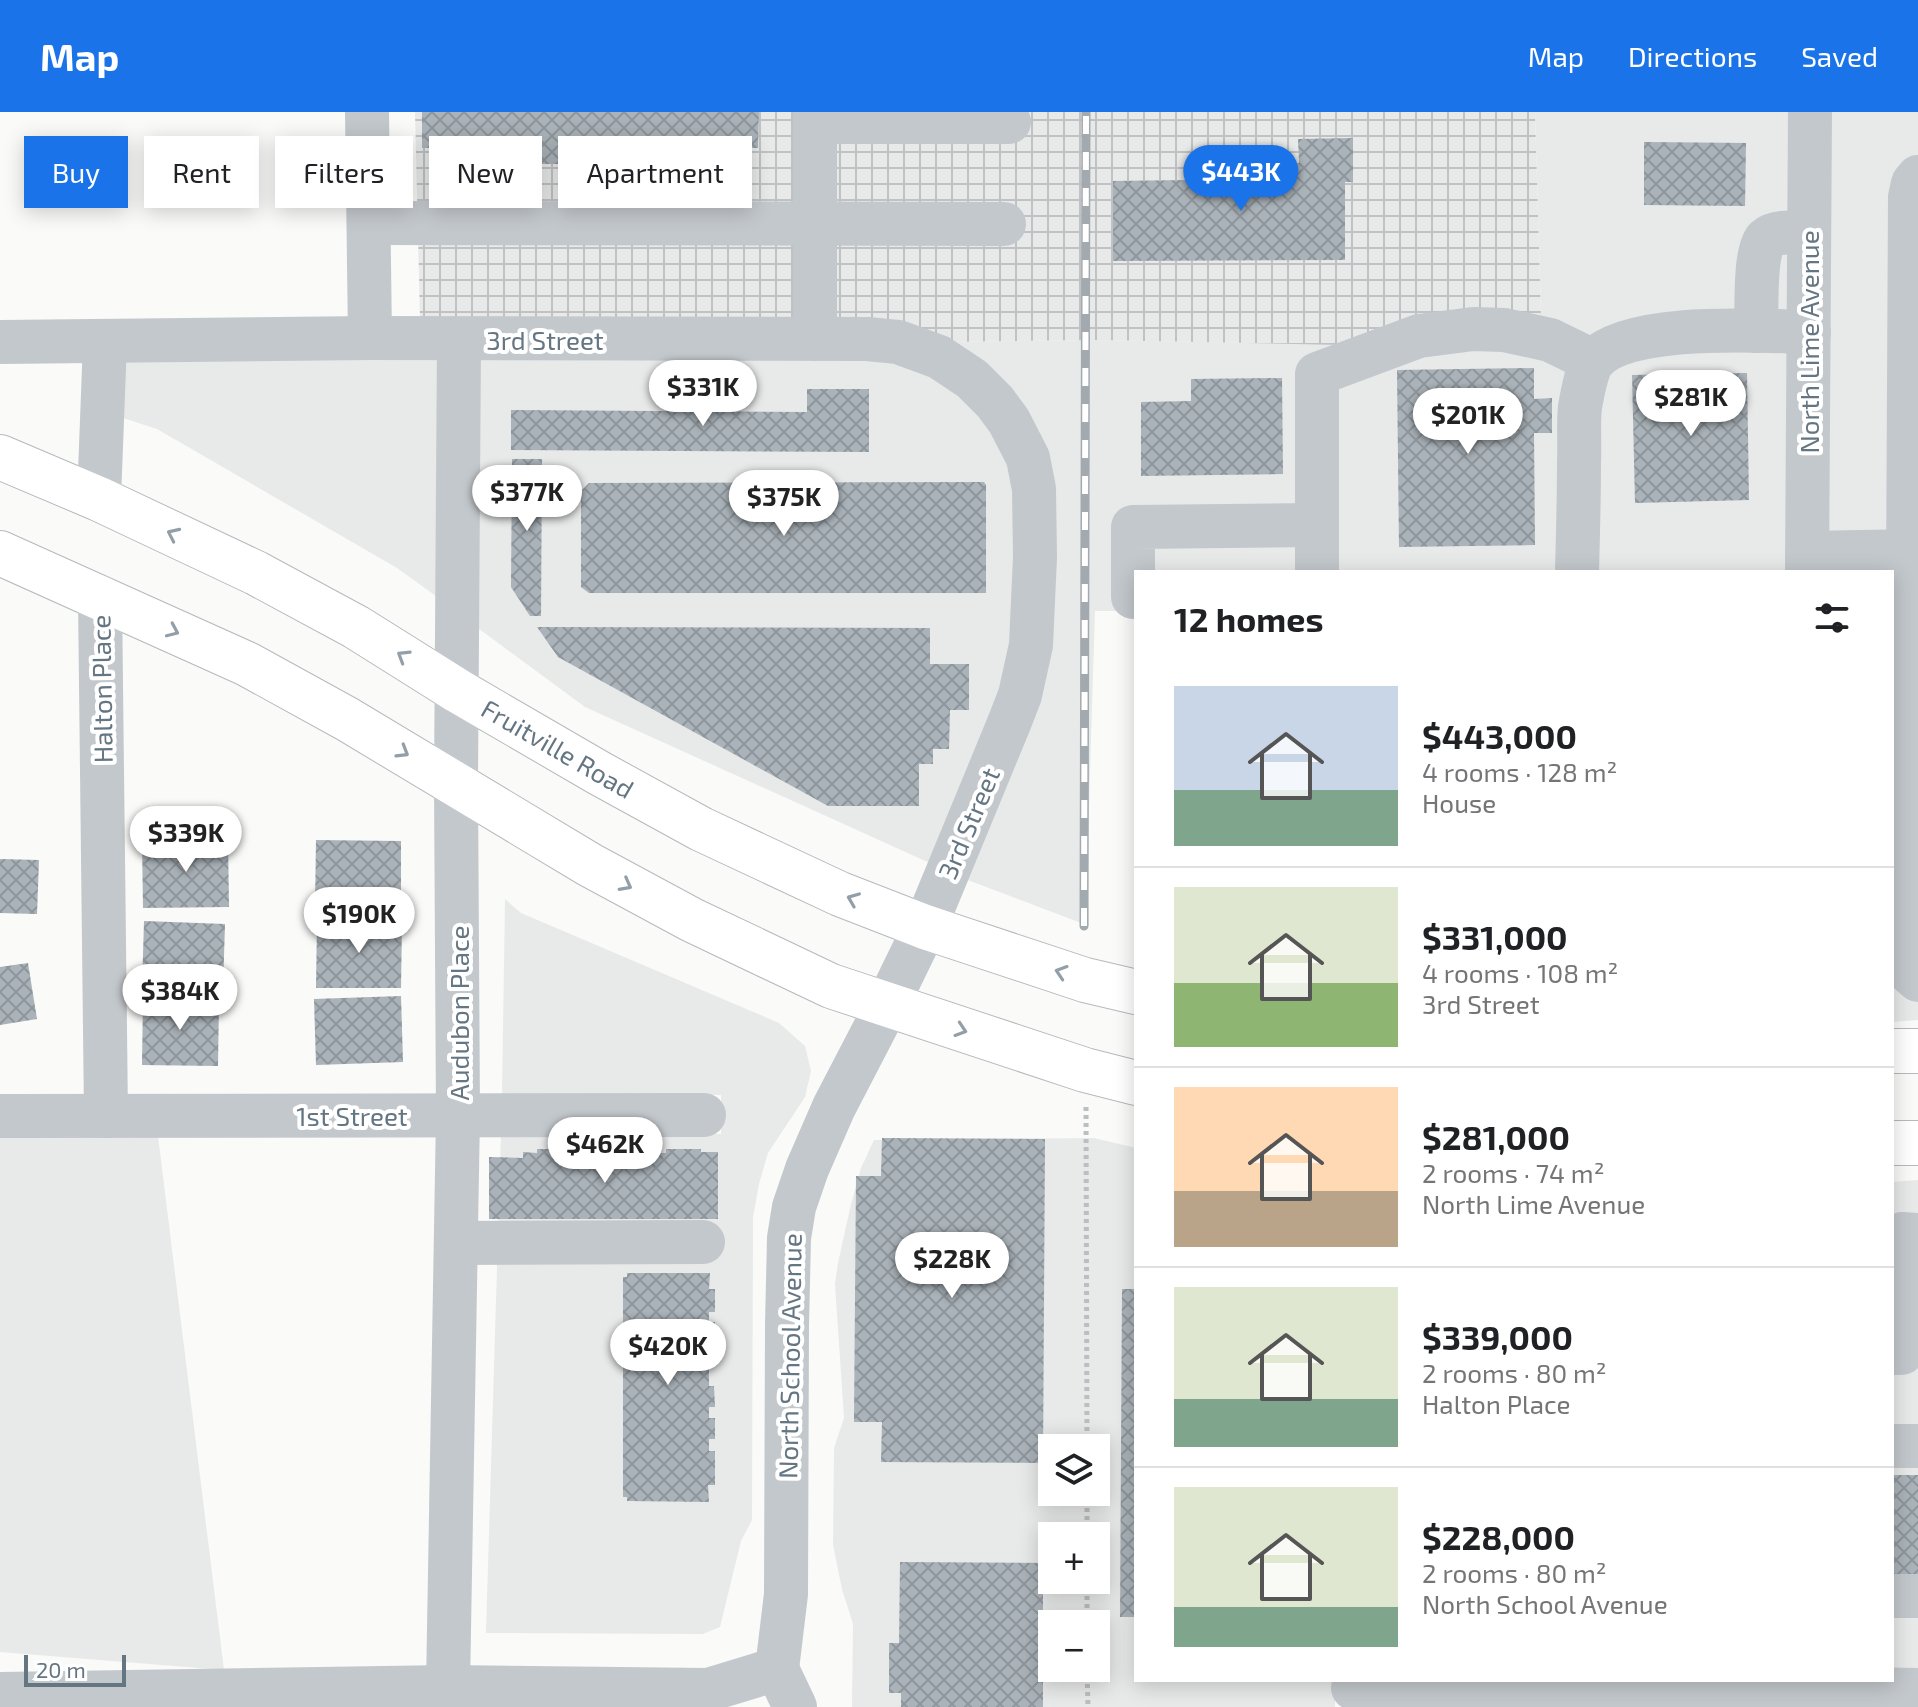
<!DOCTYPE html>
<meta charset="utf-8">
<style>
:root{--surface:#fff;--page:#f6f6f6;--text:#202124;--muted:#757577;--line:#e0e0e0;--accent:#1a73e8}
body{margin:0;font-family:"Exo 2",sans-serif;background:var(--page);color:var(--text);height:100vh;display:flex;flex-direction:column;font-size:30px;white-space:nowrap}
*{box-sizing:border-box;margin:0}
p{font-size:26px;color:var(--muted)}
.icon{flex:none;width:44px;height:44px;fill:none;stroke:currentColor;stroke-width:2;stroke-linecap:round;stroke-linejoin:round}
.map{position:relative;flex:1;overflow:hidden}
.sheet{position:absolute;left:1134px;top:458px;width:760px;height:1112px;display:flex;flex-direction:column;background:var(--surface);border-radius:0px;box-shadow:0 4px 20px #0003}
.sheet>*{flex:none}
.banner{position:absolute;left:24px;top:24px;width:760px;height:72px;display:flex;gap:16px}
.buttons{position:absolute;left:1038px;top:1322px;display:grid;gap:16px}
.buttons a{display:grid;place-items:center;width:72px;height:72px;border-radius:0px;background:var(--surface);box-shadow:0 4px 20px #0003;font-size:40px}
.scale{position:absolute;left:24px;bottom:20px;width:102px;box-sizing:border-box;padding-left:8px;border:4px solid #657683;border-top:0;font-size:22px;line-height:28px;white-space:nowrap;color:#657683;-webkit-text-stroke:6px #fff;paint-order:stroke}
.price{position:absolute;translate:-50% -68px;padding:0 18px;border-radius:28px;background:#fff;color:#222;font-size:26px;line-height:52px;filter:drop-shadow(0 2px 4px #0008)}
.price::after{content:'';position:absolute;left:50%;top:48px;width:24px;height:18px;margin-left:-12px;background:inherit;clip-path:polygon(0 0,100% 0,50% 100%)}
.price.active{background:var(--accent);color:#fff}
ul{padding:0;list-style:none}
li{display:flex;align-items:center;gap:24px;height:200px;padding:0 40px}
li+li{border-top:2px solid var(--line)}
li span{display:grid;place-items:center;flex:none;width:224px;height:160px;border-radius:0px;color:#555}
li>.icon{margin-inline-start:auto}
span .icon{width:96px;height:96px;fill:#fffc;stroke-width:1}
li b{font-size:34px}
h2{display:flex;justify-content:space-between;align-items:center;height:96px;padding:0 40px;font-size:34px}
.pill{padding:0 28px;border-radius:0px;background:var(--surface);box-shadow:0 4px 20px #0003;font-size:28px;line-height:72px}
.pill.active{background:var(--accent);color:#fff}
header{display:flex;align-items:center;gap:48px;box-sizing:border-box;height:112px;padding:0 40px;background:var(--accent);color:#fff}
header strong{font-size:38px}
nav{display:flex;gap:44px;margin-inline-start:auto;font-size:28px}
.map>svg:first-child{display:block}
.built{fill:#e8e9e9;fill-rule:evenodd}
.industrial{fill:url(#industrial-grid)}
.building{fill:url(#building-cross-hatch)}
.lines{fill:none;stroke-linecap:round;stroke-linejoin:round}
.major-casing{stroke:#b5babe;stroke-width:46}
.path{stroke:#bbbfc2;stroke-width:5;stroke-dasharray:4 4;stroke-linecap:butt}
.minor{stroke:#c3c8cc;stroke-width:44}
.major{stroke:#fff;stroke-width:44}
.rail-casing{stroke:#a2aab0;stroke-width:9}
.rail{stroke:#fff;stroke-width:6;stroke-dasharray:18;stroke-linecap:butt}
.oneway{stroke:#939fa8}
.labels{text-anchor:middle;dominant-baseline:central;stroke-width:8;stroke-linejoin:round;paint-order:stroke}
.street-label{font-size:26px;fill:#657683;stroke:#fff}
</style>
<header>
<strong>Map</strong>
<nav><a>Map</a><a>Directions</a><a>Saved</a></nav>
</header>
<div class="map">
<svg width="1918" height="1595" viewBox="0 0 1918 1595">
<defs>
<pattern id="industrial-grid" width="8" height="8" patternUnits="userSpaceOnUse" patternTransform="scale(2)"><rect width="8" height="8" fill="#e8e9e9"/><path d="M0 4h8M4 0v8" fill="none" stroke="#c0c1c2"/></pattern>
<pattern id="building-cross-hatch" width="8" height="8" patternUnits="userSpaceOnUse" patternTransform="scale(2)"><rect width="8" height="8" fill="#aab3b9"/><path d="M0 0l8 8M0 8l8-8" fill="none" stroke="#8e969c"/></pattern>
</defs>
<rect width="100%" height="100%" fill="#fafaf8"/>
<!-- built -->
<g class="built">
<polygon points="1535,0 1793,0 1789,460 1136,460 1116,466 1116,499 1095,499 1087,759 1089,814 965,767 1053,445 951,230 1097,228 1542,236"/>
<polygon points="1828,0 1918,0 1918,908 1892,910 1892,460 1825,460"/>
<polygon points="810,246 895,250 932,263 961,282 983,304 1011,353 1016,379 1010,552 932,752 585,595 475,514 477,247"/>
<polygon points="442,247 440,487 397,456 157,317 120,305 122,249"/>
<polygon points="505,787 521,801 779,911 805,934 811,959 805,985 768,1041 759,1072 753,1105 752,1408 741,1429 720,1515 703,1522 486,1521 501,1023 721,1022 721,983 502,984"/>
<polygon points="0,1024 158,1024 224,1558 0,1540"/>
<path d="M1094,1026L1136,1036V1568H1335V1595H852L853,1512L842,1477L833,1433L834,1336L844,1306L835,1172L838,1151L851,1092L861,1056L874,1028ZM1052,1336H1096V1380H1052ZM1052,1424H1096V1468H1052ZM1052,1512H1096V1556H1052Z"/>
<polygon points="1918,1068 1918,1558 1892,1557 1892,1070"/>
</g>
<!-- industrial -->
<polygon class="industrial" points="415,0 1535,0 1542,237 1097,228 951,230 420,207"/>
<!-- building -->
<g class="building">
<polygon points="422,0 759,0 758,36 613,36 613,52 462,52 462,36 422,36"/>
<polygon points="1353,26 1353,70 1345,70 1345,148 1113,149 1113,69 1266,67 1266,51 1299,51 1298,27"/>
<polygon points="1644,30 1746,31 1745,94 1644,93"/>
<polygon points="1534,256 1534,287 1552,286 1552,321 1534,321 1535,433 1399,435 1397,258"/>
<polygon points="1747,261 1749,388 1635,391 1632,263"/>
<polygon points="1282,266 1283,362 1141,364 1141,290 1191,289 1191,267"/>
<polygon points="807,277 869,277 869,340 511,338 511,298 807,300"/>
<polygon points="512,347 542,347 541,504 530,504 511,475"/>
<polygon points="984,370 986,373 986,481 589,481 581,475 581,379 589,371"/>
<polygon points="537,515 930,516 930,552 969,552 969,598 950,598 949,637 933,637 933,652 919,652 919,694 828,694 558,545"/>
<polygon points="228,727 229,795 143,796 142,729"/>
<polygon points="316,728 401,729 401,796 315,795"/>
<polygon points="0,747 39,748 37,802 0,801"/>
<polygon points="144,809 225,812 223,878 142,876"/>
<polygon points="317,810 402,810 401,876 316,876"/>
<polygon points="28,851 37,907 0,913 0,855"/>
<polygon points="401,884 403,950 316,953 314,887"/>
<polygon points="143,885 219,887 218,954 142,953"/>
<polygon points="882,1026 1045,1027 1043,1351 881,1350 882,1310 854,1310 856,1064 881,1064"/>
<polygon points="537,1037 573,1037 573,1041 602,1040 602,1037 637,1037 637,1041 666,1041 666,1037 701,1037 701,1040 718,1040 718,1107 489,1107 489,1045 523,1046 523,1040 537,1041"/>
<polygon points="627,1161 710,1161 709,1177 715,1177 715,1200 709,1200 709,1210 715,1210 715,1245 709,1245 709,1274 714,1274 715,1295 709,1295 709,1306 715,1306 715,1327 709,1327 709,1339 715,1339 715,1373 708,1373 709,1390 627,1389 627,1385 623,1385 623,1165 627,1165"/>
<polygon points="1122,1177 1136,1177 1136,1505 1120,1505"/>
<rect x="1892" y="1363" width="26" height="105"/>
<polygon points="900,1450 1049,1451 1049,1482 1043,1482 1043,1595 901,1595 901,1581 889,1581 889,1531 899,1531"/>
</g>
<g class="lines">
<!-- major casing -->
<g class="major-casing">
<g id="major">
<polyline points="0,345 99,387 256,461 356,515 458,579 599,661 701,717 840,782 925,815 1085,868 1136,880"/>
<polyline points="0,441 247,552 347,607 590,753 692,808 831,874 1085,958 1136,971"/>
<polyline points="1892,939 1918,939"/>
<polyline points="1892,1031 1918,1031"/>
</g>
</g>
<!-- path -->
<g class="path">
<polyline points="1086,995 1087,1336"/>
<polyline points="1087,1380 1087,1424"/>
<polyline points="1087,1468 1087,1512"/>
<polyline points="1087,1556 1088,1595"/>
</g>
<!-- minor -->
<g class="minor">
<polyline points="367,0 370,226"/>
<polyline points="815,0 815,227"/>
<polyline points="815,10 1009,10"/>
<polyline points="1918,65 1913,71 1910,85 1906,853 1910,861 1918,868"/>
<polyline points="369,111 1004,112"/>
<path d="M1756,219C1757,201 1754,139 1766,127C1776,118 1797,121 1809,121"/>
<polyline points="0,230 370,226 867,227 898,230 939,245 972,267 995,290 1009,309 1028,346 1034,377 1035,445 1031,533 1020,583 1010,609 925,815 887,893 834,995 807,1057 794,1095 789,1126 787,1213 786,1482 777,1557"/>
<polyline points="99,387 105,229"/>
<polyline points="1807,441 1918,439"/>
<polyline points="1317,460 1317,262 1419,224 1473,217 1504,218 1550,228 1593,249"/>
<path d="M1577,460C1578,423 1579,386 1579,350C1580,332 1578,312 1580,295C1582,284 1587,255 1594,248C1629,210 1759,219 1809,220"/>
<polyline points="1807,460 1810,0"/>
<polyline points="100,485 106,1004"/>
<polyline points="1136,485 1133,485 1133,415 1316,413"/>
<polyline points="0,1004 704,1003"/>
<polyline points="456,1131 703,1130"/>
<polyline points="1892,1241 1902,1241 1910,1226 1902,1122 1918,1123"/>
<polyline points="1892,1334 1918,1334"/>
<polyline points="1892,1484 1918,1484"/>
<polyline points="777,1557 795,1595"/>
<polyline points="448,1575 458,1003 456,672 459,227"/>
<polyline points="1353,1576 1806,1576 1918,1578"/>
<polyline points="0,1582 448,1575 708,1578 777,1557"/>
</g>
<!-- major -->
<use href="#major" class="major"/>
<!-- rail casing -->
<g class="rail-casing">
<polyline id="rail" points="1084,814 1086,0"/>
</g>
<!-- rail -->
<use href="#rail" class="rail"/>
</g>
<!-- one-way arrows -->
<defs><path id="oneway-chevron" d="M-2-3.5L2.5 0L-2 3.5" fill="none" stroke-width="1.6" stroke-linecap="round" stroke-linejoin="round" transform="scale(2)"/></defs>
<g class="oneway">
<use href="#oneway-chevron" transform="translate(173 422) rotate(-155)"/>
<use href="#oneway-chevron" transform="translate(173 519) rotate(24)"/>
<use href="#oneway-chevron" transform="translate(403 544) rotate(-148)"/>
<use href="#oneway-chevron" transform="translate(403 640) rotate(31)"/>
<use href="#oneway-chevron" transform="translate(626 773) rotate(28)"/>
<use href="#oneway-chevron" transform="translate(853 787) rotate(-158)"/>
<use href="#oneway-chevron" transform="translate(1061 860) rotate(-162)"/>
<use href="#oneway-chevron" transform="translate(961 918) rotate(18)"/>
</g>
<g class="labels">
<!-- street labels -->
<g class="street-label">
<text x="545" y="227">3rd Street</text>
<text transform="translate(1808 230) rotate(-90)">North Lime Avenue</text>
<text transform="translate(101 577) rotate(-91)">Halton Place</text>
<text transform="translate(558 636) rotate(30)">Fruitville Road</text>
<text transform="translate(968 711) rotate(-67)">3rd Street</text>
<text transform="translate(458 901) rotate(-90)">Audubon Place</text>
<text x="352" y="1003">1st Street</text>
<text transform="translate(789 1244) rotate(-89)">North School Avenue</text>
</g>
</g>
</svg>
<div class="buttons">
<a><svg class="icon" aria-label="layers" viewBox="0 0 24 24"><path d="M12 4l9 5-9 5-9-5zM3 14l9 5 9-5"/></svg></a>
<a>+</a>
<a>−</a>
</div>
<div class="scale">20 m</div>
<b class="price active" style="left:1241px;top:101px">$443K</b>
<b class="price" style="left:703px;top:316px">$331K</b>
<b class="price" style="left:1691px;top:326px">$281K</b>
<b class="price" style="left:1468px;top:344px">$201K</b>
<b class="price" style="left:527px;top:421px">$377K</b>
<b class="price" style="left:784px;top:426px">$375K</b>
<b class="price" style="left:186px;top:762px">$339K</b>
<b class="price" style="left:359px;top:843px">$190K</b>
<b class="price" style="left:180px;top:920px">$384K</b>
<b class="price" style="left:605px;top:1073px">$462K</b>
<b class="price" style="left:952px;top:1188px">$228K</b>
<b class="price" style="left:668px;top:1275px">$420K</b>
<div class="banner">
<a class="pill active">Buy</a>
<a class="pill">Rent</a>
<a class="pill">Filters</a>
<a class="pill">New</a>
<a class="pill">Apartment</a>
</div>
<section class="sheet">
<h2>12 homes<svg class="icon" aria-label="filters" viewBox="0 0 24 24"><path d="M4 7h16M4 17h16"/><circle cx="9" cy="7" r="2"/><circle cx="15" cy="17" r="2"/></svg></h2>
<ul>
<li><span style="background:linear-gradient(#c9d6e8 65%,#7fa58c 0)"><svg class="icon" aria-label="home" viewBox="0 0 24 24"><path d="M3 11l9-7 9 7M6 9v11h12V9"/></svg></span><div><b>$443,000</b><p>4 rooms · 128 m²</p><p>House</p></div></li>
<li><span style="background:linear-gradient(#dfe7d0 60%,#8fb573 0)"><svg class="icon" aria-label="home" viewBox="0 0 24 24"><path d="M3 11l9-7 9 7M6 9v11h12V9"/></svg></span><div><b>$331,000</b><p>4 rooms · 108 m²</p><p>3rd Street</p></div></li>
<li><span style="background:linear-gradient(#ffd9b3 65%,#b9a48a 0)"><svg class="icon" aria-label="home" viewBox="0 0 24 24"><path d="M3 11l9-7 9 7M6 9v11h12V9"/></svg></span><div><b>$281,000</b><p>2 rooms · 74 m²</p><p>North Lime Avenue</p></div></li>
<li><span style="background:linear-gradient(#dfe7d0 70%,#7fa58c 0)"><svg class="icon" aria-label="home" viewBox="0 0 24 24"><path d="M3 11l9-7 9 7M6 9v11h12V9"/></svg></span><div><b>$339,000</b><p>2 rooms · 80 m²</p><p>Halton Place</p></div></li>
<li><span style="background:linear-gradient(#dfe7d0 75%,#7fa58c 0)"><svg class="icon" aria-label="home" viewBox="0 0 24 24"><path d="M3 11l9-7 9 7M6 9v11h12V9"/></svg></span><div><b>$228,000</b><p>2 rooms · 80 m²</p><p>North School Avenue</p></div></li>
</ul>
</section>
</div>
